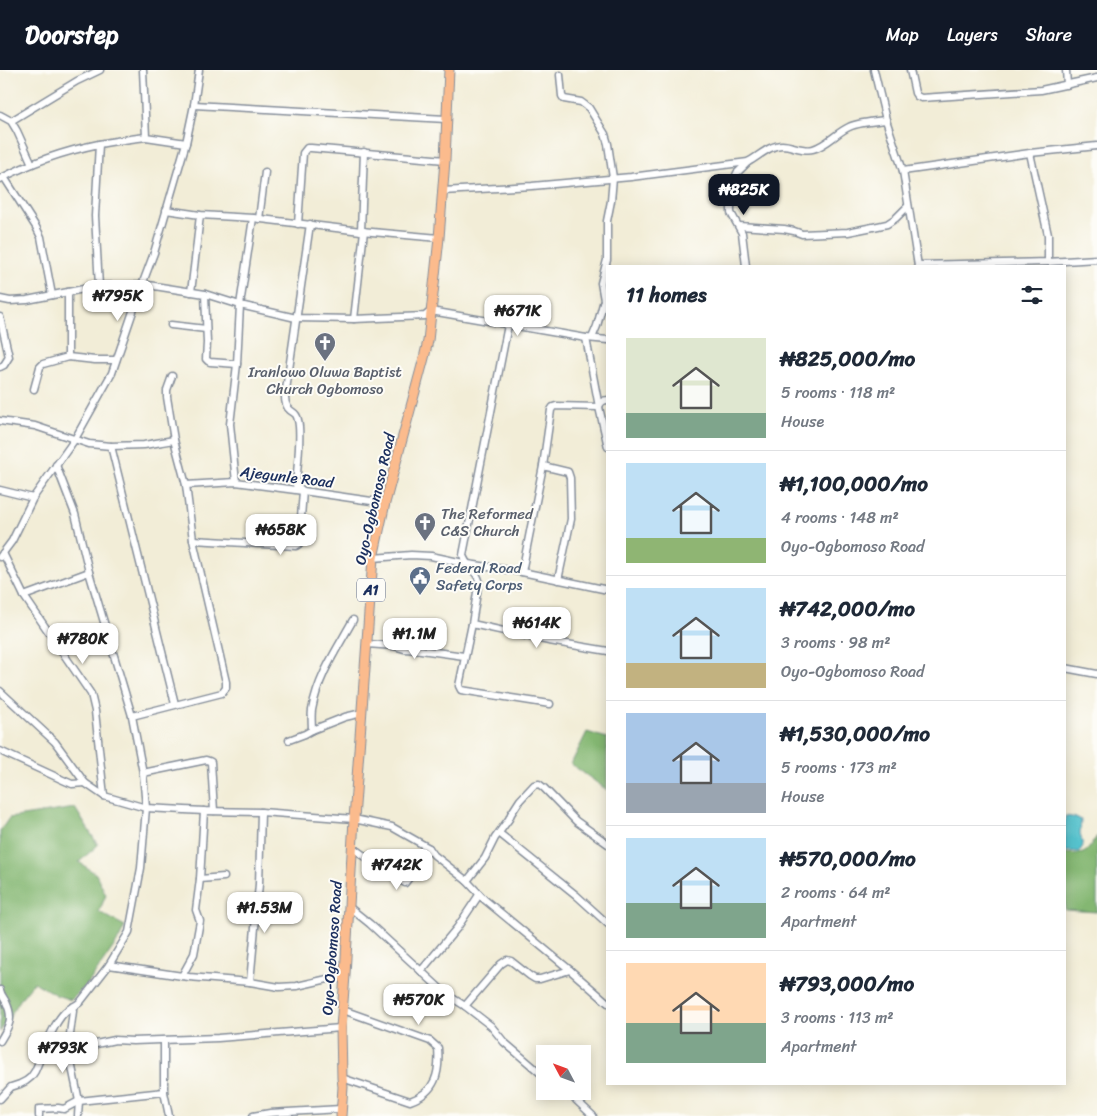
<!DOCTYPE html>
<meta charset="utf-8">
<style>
:root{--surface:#fff;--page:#f2f2f3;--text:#1f2937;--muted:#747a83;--line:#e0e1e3;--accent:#111827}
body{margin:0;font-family:Sriracha,sans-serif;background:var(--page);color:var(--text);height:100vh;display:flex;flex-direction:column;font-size:19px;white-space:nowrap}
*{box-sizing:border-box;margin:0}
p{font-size:16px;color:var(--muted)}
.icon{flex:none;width:28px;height:28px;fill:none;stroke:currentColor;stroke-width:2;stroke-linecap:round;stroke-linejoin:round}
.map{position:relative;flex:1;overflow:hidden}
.side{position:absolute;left:606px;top:195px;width:460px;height:820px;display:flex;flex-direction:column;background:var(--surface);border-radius:0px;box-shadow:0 2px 12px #0003}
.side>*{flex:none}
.needle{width:32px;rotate:311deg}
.buttons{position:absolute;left:536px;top:975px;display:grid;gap:10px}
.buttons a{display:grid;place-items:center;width:55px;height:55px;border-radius:0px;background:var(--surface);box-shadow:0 2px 12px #0003;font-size:25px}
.price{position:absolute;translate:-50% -42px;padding:0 11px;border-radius:10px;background:#fff;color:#222;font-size:16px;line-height:32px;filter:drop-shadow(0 1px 2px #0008)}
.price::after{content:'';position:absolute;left:50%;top:30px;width:15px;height:11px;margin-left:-8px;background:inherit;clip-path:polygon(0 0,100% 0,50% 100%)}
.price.active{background:var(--accent);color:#fff}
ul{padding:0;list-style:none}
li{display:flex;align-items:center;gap:15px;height:125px;padding:0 20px}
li+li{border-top:1px solid var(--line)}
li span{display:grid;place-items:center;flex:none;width:140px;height:100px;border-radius:0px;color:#555}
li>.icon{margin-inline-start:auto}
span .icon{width:60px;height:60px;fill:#fffc;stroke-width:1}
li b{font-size:21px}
h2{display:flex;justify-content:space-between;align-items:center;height:60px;padding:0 20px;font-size:21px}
header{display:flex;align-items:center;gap:30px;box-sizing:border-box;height:70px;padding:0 25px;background:var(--accent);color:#fff}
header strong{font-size:24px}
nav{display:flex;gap:28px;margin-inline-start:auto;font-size:18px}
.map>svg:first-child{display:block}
.forest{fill:#84b772;stroke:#507368}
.water{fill:#56c3ce;stroke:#387996}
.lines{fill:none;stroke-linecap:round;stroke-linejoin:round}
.minor-casing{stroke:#868e9a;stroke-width:9}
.highway-casing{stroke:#868e9a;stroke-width:11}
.minor{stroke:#fff;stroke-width:6}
.highway{stroke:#fbbb8d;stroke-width:9}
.labels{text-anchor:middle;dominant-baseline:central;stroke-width:4;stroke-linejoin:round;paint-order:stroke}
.shield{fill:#fdfcf7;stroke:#5f6c8c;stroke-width:1}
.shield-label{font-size:14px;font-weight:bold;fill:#1b2f5e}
.worship-label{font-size:15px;fill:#5b616d;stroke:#fdfcf7}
.street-label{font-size:15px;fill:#1b2f5e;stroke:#fdfcf7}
.service-label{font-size:15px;fill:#4e5e75;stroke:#fdfcf7;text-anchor:start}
</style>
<header>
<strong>Doorstep</strong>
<nav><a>Map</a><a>Layers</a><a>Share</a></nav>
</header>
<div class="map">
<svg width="1097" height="1046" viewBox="0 0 1097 1046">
<rect width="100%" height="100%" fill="#fdfcf7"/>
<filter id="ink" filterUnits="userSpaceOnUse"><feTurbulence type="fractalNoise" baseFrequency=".02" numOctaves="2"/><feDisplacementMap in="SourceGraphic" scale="10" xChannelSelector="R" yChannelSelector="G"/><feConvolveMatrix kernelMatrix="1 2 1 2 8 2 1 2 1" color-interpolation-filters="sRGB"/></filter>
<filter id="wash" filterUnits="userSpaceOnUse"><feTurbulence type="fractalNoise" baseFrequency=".0096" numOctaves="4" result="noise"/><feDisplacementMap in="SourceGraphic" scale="20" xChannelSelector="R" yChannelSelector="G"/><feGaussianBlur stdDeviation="1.12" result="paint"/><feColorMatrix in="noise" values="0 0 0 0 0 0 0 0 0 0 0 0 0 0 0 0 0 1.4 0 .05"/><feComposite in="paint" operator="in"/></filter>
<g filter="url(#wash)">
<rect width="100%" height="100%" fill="#f2edd7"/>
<!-- forest -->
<g class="forest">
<polygon points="587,662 607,668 607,720 571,694"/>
<polygon points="75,738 98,775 79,792 96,804 106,825 99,842 125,856 119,869 87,915 71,930 56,925 34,912 22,927 0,962 0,761 9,748"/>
<path d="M1097,766V842L1065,840V783C1087,785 1085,784 1097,766Z"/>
</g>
<!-- water -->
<polygon class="water" points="1065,746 1078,748 1081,750 1080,763 1083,776 1079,782 1065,781"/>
</g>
<g filter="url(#ink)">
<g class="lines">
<!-- minor casing -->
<g class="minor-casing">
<g id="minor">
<polyline points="143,0 146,67 186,73"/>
<polyline points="874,0 886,50 903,101 918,196"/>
<polyline points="910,0 915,23 917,26 921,28 1041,20 1097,8"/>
<polyline points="1066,0 1067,15"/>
<polyline points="560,5 562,26 564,29 581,32 589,38 605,64 608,74 613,108 611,131 607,151 607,190 601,213 604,230 597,256 592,268"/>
<polyline points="194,35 446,49"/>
<polyline points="0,45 11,51 17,61 32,94"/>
<polyline points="11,51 77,11 100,0"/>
<polyline points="99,74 95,146 99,216"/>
<polyline points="1030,83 1048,165 1048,192"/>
<polyline points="903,101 1030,83 1097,76"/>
<polyline points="4,107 36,157 41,167 52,225"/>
<path d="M0,109C30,93 65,81 99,74C115,71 130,69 146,67"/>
<path d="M442,121L532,116L631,107L748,92C759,86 770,75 782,75C792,75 803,82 813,79C827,75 836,63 849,57C857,53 876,51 886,50"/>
<polyline points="166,140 200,145 253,148 361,161 439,168"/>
<polyline points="259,149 265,102"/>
<polyline points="298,154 303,83 307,78 311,78 445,90"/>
<polyline points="739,156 784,159 794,161 802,164 848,162 878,156 887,154 896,148 908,136"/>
<polyline points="918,195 1048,192 1097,189"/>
<polyline points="746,196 742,163 731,143 731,136 732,117 734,110 737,103 748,92"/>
<polyline points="191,222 196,181 200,145"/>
<polyline points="205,224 207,273 206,289 208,291 210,292 237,294"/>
<polyline points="0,229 10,231 27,230 99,216 148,215 205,224 240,235 296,248 354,249 425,246 431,241 586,268 608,270"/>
<polyline points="0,247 9,287 4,295 0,297"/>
<polyline points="354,249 364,161 361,161 364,82"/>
<polyline points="171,255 206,259"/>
<path d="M508,255L463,485C465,495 476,500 479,510L472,554L459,616L461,620L550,634"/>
<polyline points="586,268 599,337 608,377"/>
<polyline points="68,287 68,222"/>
<polyline points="34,319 40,297 43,294 68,287 95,290 116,290"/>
<polyline points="0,351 35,356 89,374 111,376 144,375 174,370"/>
<polyline points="111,376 175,634"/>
<polyline points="543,396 568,402 570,408 571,449 558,510"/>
<polyline points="236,412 230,354 231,346 237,294 240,235 253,148"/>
<polyline points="186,415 236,412 303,421 385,433"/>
<polyline points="0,420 33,428"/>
<path d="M193,470L296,476L299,474L303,421L296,415C297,398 302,365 298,350C296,341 293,344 288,338C286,335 285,331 285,327L310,154"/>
<polyline points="3,483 24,526 91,624 95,641 104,726"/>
<polyline points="0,487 12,471 33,428 75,369 112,303 142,215 154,183 186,73 194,35 199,0"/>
<polyline points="373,488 411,485 431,486 468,494 522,502 608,520"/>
<path d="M522,502L543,396L551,340L553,337L556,336L599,337C600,333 602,330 608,330"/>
<polyline points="24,526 89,502"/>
<polyline points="472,554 549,571 608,581"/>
<polyline points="367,574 394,576 404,579 421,580 464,586"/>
<polyline points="1065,598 1097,604"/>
<polyline points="0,621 55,672 85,713 104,726 146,738 204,741 261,742 354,749 392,757 429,778 434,785 467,811 483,828"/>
<polyline points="132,646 222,623 226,618 226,612 193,470 186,415 174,370 167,327 167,320 172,306"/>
<polyline points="312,660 345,647 362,643"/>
<path d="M289,670L305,664L312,660C312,654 311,647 312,640C318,606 337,579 353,550"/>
<polyline points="0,681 63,710 72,714 85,713"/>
<polyline points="143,703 206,690 209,691 211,692 214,741"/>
<polyline points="499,763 576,825 608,854"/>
<polyline points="352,777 385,801 405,813 419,795 429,778"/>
<polyline points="200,809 224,807"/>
<polyline points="467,811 485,788 495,768 509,749 511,744 520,730 534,715 539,714 544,718 576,751 608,774"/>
<polyline points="349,837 370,854 446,924 465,936 491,956 504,972 545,1007"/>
<polyline points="109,895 189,907 250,912 279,917 297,916 345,905"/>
<polyline points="421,901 457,858 479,825 570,900 608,933"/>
<polyline points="182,906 194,884 200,851 196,840 200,809 204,741"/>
<polyline points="250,912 259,814 261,742"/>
<path d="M0,920C1,925 4,928 6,932C14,949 9,956 0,971"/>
<polyline points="465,936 501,894 507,890 511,891 530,906 535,909 540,909 570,900"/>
<polyline points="72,937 73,941 69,972 72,976 77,978 115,970 133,971 218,968 341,958"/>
<polyline points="164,971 164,1022 169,1046"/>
<polyline points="72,976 71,992 79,1031 78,1046"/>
<path d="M342,1008L410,1031C436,1022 440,1003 438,978L430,971L343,940"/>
<polyline points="566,1021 572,1025 576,1030 593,1046"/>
<path d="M0,1029L11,1017L20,1014L26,1011L31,1007L35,1001C43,983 52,955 65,942C70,937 77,936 81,931L109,895L129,862L141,798L146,738L143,703L132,646L89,502L75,444L56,395"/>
<polyline points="39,1046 39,1039 58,1038 64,1039 79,1031 164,1022"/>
<polyline points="253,1046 270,1043 341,1039"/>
</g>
</g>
<!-- highway casing -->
<g class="highway-casing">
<polyline id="highway" points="341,1046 343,1017 342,1008 341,958 345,905 354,749 373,488 385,433 424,288 428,271 439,168 445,90 449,0"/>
</g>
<!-- minor -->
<use href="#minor" class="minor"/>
<!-- highway -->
<use href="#highway" class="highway"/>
</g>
</g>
<!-- icons -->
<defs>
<g id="church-pin" transform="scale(1.125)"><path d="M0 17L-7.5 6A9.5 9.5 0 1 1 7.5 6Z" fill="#6b7280" stroke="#fdfcf7"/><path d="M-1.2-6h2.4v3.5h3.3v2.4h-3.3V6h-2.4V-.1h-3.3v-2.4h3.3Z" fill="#fff"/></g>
<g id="civic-pin" transform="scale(1.125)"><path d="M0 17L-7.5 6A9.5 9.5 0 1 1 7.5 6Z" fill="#5c6f8a" stroke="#fdfcf7"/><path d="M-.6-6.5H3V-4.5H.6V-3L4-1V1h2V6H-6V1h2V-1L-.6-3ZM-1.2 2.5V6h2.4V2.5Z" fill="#fff"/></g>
</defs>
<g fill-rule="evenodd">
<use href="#church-pin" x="325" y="273"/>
<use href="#church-pin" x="425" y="453"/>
<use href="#civic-pin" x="420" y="507"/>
</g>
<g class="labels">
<!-- shield labels -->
<rect class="shield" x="357" y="508.5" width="28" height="23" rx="4"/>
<g class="shield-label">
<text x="371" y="520">A1</text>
</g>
<!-- worship labels -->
<g class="worship-label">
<text x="325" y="302">Iranlowo Oluwa Baptist<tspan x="325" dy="17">Church Ogbomoso</tspan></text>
<text x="441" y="444" text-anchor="start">The Reformed<tspan x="441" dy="17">C&amp;S Church</tspan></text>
</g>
<!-- street labels -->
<g class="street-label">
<text transform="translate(287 407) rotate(7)">Ajegunle Road</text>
<text transform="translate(375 429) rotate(-77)">Oyo-Ogbomoso Road</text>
<text transform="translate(332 878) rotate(-86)">Oyo-Ogbomoso Road</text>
</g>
<!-- service labels -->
<g class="service-label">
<text x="436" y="498">Federal Road<tspan x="436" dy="17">Safety Corps</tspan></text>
</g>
</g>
</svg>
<div class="buttons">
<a><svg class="needle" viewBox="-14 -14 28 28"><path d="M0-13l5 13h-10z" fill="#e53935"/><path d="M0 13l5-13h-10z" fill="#747a83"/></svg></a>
</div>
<b class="price active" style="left:744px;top:146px">₦825K</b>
<b class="price" style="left:118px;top:252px">₦795K</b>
<b class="price" style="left:518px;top:267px">₦671K</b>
<b class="price" style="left:281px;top:486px">₦658K</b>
<b class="price" style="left:537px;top:579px">₦614K</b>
<b class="price" style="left:415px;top:590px">₦1.1M</b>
<b class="price" style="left:83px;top:595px">₦780K</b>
<b class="price" style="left:397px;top:821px">₦742K</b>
<b class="price" style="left:265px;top:864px">₦1.53M</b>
<b class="price" style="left:419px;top:956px">₦570K</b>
<b class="price" style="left:63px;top:1004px">₦793K</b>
<section class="side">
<h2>11 homes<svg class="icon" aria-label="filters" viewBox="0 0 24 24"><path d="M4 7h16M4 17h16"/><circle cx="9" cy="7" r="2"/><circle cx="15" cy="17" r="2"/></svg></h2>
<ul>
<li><span style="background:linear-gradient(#dfe7d0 75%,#7fa58c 0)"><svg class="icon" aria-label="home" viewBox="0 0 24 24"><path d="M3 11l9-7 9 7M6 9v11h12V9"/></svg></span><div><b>₦825,000/mo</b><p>5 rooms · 118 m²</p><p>House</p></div></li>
<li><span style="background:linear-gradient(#bfe0f5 75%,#8fb573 0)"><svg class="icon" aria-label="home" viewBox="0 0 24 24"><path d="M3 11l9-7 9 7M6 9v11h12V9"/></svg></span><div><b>₦1,100,000/mo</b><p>4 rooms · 148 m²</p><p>Oyo-Ogbomoso Road</p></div></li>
<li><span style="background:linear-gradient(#bfe0f5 75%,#c2b280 0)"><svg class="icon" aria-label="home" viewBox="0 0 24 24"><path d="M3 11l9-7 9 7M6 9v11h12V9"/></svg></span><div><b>₦742,000/mo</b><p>3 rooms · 98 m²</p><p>Oyo-Ogbomoso Road</p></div></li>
<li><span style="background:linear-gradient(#a9c7e8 70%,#9aa5b1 0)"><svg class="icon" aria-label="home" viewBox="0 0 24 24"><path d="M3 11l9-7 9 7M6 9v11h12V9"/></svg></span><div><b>₦1,530,000/mo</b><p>5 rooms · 173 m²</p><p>House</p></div></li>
<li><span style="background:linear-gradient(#bfe0f5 65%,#7fa58c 0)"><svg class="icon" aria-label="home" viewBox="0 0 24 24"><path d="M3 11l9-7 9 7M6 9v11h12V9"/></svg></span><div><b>₦570,000/mo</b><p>2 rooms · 64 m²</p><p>Apartment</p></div></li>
<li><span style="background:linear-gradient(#ffd9b3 60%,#7fa58c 0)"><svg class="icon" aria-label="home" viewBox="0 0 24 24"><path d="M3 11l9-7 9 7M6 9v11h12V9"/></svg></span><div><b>₦793,000/mo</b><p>3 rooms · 113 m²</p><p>Apartment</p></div></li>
</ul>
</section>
</div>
